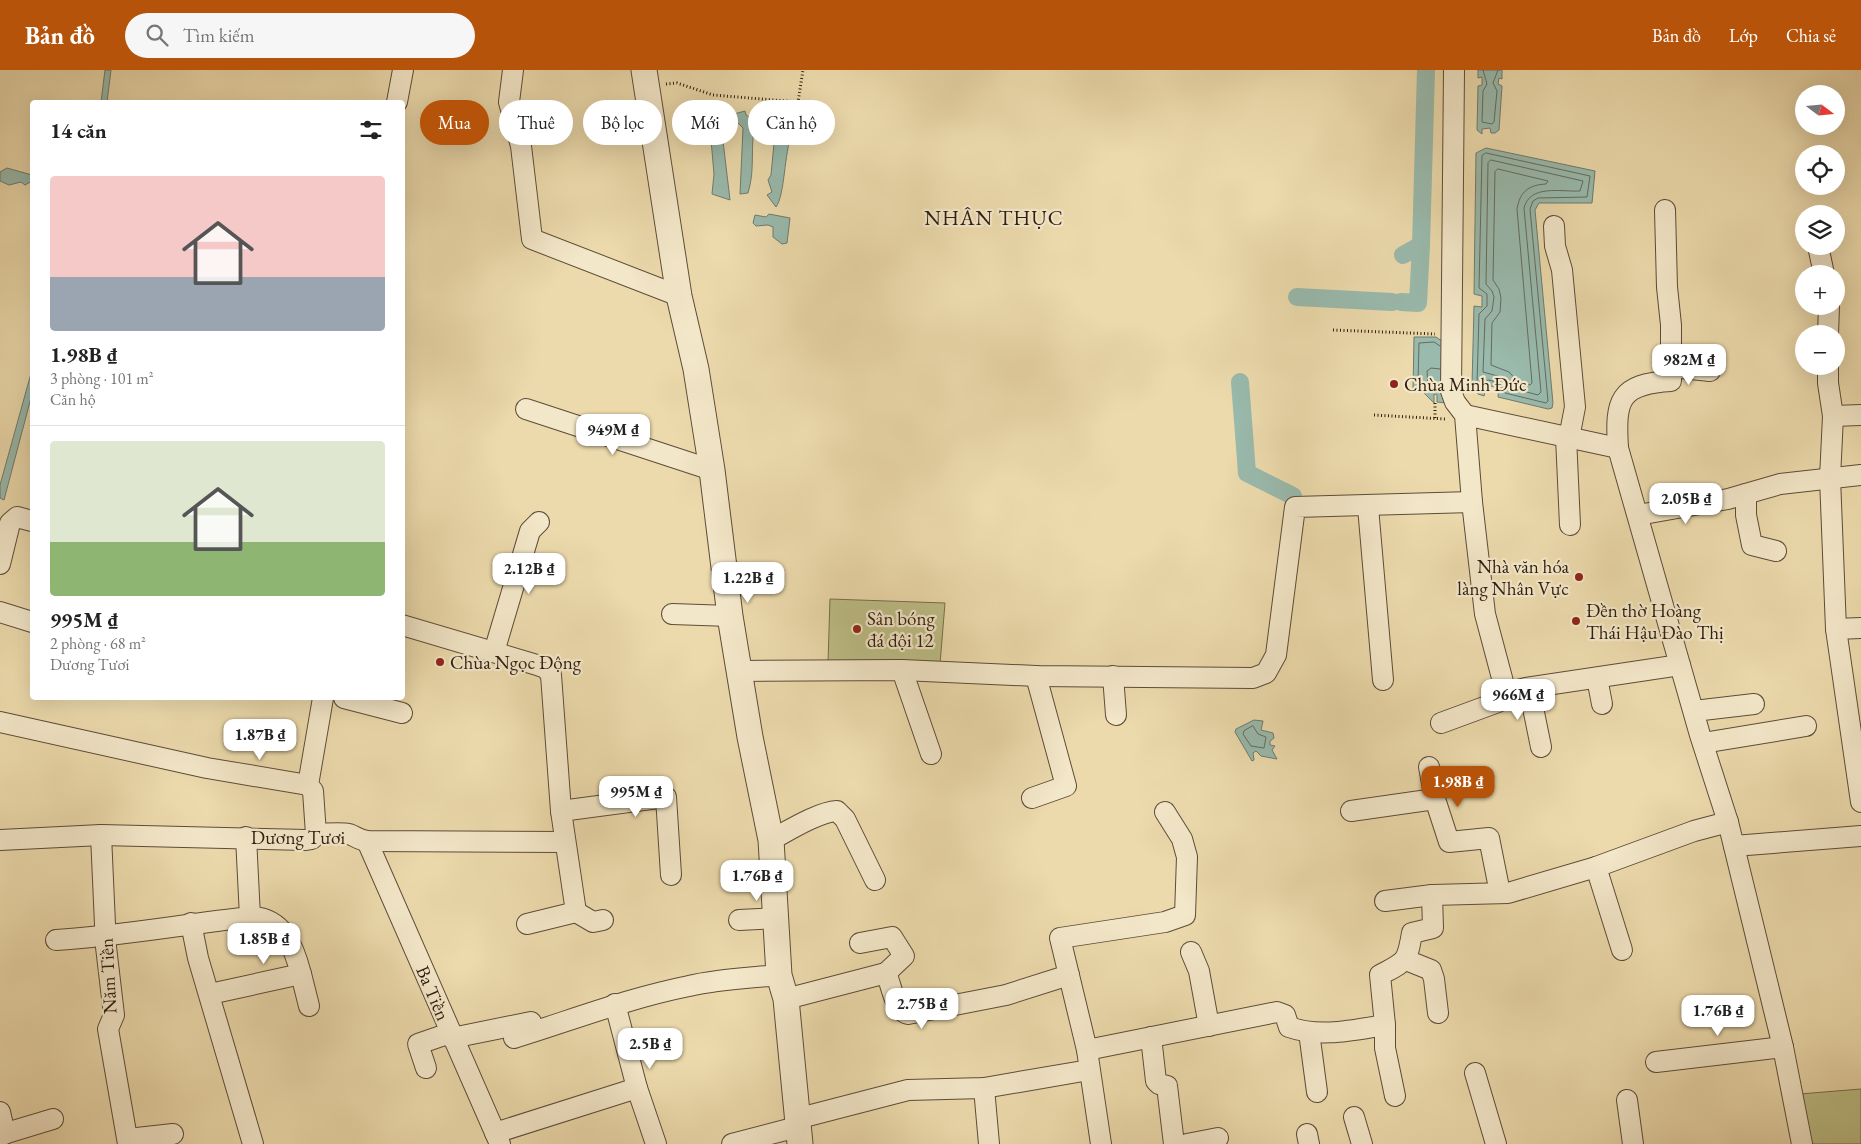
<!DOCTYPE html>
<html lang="vi">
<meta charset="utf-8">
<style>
:root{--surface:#fff;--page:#f6f6f6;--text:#222;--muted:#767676;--line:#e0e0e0;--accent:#b45309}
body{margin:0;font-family:"EB Garamond",serif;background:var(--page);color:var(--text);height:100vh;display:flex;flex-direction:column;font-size:19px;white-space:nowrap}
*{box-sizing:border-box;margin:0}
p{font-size:16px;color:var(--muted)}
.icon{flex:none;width:28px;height:28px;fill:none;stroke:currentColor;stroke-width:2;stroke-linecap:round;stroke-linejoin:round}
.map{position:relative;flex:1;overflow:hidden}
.panel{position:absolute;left:30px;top:30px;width:375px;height:600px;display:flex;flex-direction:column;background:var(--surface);border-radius:5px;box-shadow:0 5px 20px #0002}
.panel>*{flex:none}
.banner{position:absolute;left:420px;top:30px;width:475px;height:45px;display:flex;gap:10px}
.needle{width:32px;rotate:106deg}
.buttons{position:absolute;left:1795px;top:15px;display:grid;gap:10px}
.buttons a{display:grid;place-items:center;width:50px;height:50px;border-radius:50%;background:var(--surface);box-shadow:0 5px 20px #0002;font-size:25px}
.price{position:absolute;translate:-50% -42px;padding:0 11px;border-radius:10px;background:#fff;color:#222;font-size:16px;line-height:32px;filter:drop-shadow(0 1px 2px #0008)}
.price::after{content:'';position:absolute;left:50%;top:30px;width:15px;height:11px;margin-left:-8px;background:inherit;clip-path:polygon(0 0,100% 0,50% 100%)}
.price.selected{background:var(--accent);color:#fff}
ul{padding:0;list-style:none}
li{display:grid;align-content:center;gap:10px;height:265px;padding:0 20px}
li+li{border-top:1px solid var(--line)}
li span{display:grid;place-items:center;height:155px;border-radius:5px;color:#555}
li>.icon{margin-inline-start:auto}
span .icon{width:90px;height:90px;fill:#fffc;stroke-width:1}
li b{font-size:21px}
h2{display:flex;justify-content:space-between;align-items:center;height:60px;padding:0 20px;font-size:21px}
.tag{padding:0 18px;border-radius:22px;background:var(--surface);box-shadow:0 5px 20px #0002;font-size:18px;line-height:45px}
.tag.selected{background:var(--accent);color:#fff}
header{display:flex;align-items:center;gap:30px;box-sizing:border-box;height:70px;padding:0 25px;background:var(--accent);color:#fff}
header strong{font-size:24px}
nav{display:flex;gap:28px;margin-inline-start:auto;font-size:18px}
.search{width:350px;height:45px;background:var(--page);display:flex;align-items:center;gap:12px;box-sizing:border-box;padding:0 18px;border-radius:28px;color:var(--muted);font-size:19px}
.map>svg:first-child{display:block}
.green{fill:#bdbe86;stroke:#756e4c}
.water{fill:#99baad;stroke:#6e7b6f}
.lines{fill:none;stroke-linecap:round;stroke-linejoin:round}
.shore{stroke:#636c5f;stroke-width:1}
.canal{stroke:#99baad;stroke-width:18}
.minor-casing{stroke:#5d4c38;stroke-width:22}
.tertiary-casing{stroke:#5d4c38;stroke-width:27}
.path{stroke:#2d1d11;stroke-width:3;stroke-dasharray:1 2.5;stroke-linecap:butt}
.minor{stroke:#f3e7c9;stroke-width:20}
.tertiary{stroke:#f3e7c9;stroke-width:25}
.poi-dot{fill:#8f2418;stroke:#f3e7c9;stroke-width:2}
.labels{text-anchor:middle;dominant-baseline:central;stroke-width:4.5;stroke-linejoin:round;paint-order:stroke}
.poi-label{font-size:19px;fill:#2d1d11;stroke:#f3e7c9;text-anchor:start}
.street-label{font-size:19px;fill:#2d1d11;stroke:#f3e7c9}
.quarter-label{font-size:21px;letter-spacing:1px;fill:#2d1d11;stroke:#f3e7c9}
</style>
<header>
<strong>Bản đồ</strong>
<div class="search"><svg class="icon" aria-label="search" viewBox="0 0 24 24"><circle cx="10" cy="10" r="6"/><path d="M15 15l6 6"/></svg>Tìm kiếm</div>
<nav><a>Bản đồ</a><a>Lớp</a><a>Chia sẻ</a></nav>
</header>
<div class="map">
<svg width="1861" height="1074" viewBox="0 0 1861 1074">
<rect width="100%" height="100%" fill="#ecdaac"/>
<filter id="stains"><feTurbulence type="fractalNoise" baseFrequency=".004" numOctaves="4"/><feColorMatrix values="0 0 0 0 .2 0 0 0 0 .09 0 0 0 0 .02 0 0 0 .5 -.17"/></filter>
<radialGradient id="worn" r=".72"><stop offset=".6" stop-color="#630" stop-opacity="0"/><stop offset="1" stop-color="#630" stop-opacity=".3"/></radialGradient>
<!-- green -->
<g class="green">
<polygon points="830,529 945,533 940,594 828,592"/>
<polygon points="1861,1019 1861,1074 1807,1074 1800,1024"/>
</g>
<!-- water -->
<g class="water">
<polygon points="105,0 111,0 107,32 101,32"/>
<polygon points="1478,0 1502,0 1502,9 1499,8 1498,14 1502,16 1499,60 1495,63 1491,63 1490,58 1482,59 1482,64 1477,60 1478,16 1482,15 1482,7 1478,8"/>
<path d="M705,41L734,44L745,41L746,45L756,51C749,77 756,97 748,123L740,124L743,58L738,53L725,54L723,71L730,130L712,124L714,104L709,47L704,44Z"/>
<path d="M789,46L795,51L789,61L792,63C784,83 785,125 776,137L767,125L772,122L768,110L771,105L775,63L779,47Z"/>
<polygon points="1486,78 1595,101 1592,133 1539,133 1535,140 1553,333 1552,338 1548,339 1498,327 1499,318 1487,315 1484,326 1478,324 1472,315 1474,236 1482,237 1482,226 1474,224 1476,83"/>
<polygon points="7,98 32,105 32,111 25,115 21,112 9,115 0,111 0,102"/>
<polygon points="769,144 790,148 787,173 782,174 773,167 773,157 768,155 756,156 753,153 755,145 766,147"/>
<polygon points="1414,267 1436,267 1446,274 1446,333 1437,332 1437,325 1434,324 1434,333 1423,322 1413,320"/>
<polygon points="32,300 32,324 4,430 0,428 0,415"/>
<polygon points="1254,650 1263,651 1261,660 1273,663 1274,668 1270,671 1270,675 1275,676 1272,680 1277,689 1261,686 1256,681 1253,683 1254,690 1252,691 1235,662 1236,659"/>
</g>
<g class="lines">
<!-- shore -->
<g class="shore">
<polyline points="1483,0 1487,14 1483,21 1482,52 1492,54 1494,52 1497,21 1493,13 1498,0"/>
<path d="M1486,83L1590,106L1587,127L1538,128L1533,131L1530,139L1548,331L1546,333L1505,323C1501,314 1499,312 1488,310L1480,316L1477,314L1479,244L1487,236V224L1479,218L1482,86Z"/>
<path d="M1491,90L1583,111L1580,121C1561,122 1530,114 1524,138L1541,322L1538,325L1512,318L1505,308L1483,302L1485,249L1492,241L1494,227L1492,221L1486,214L1488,93Z"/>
<path d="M1498,99L1548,111L1546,114C1529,115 1520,121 1517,139L1532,313L1530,315L1518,312L1509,302L1491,295L1492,253L1500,242L1501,228L1499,219L1493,210L1495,102Z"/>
<polyline points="1440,299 1431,298 1427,301 1428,317 1418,314 1419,273 1434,272 1440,276"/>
<polygon points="1253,656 1258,664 1266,667 1264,678 1251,676 1243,664 1244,661"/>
</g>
<!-- canal -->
<g class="canal">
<polyline points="1403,185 1421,175 1426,0"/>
<polyline points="1297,227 1392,232"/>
<polyline points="1401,232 1418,233 1421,175"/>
<polyline points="1240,312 1247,403 1293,426"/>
</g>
<!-- minor casing -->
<g class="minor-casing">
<g id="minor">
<polyline points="513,0 509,32 521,76 532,169 679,226"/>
<polyline points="1454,0 1451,321 1455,332 1465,345 1472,432 1485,544 1506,623"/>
<polyline points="397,32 403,0"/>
<path d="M1665,140L1667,217L1671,255V311C1619,314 1615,330 1618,378L1700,665L1728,752L1783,977L1802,1074"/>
<polyline points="1554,156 1555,176 1562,200 1575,337 1569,368"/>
<polyline points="1818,176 1824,204"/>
<polyline points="1828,264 1829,236"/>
<polyline points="1828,296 1828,313 1833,346 1830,408 1836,559 1861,732"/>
<polyline points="1672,297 1710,301"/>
<polyline points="526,339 712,400"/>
<polyline points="1465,345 1618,378"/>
<polyline points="1833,346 1861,345"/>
<polyline points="1566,367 1570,455"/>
<polyline points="1746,424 1746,445 1752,475 1776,481"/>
<polyline points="1368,437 1383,610"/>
<polyline points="1638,445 1728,429 1780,414 1861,405"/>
<polyline points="0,494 10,453 17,447 32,451"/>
<polyline points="0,542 32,552"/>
<polyline points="672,544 730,546"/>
<polyline points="402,555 537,595 546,598 551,605 561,741 576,842 527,854"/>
<polyline points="1836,559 1861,558"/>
<polyline points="494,582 530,461 539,452"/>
<polyline points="902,600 931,684"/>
<polyline points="739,601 902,600 1036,606 1253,608 1266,603 1276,585 1295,437 1472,432"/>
<polyline points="1113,606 1116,645"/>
<polyline points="1597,608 1602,634"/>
<polyline points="1529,618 1541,677"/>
<polyline points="344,628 402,643"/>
<polyline points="1694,641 1754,634"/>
<polyline points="0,652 207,698 308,715"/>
<polyline points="1441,653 1498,632 1506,623 1526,618 1680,595"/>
<polyline points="1703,673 1806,656"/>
<polyline points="1429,697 1435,729"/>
<polyline points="1032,728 1066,716 1036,606"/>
<polyline points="561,741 666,727 671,805"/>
<polyline points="1351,741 1435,729 1449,772 1489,768 1500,823"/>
<polyline points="316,764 313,721 308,715 323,628"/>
<polyline points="101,765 106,877 114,945 108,959 128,1074"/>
<path d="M0,770L101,765L306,770L312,769L316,764C326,764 339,762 349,764C355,766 359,770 367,771L565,772"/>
<path d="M771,770C788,761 818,742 837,741L845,749L875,810"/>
<polyline points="367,771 500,1074"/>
<polyline points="1734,776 1861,766"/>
<polyline points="1596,797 1622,880"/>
<polyline points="1385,831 1432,825"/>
<polyline points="576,842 593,852 603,850"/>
<polyline points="739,850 777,848"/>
<polyline points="191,853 198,888 253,1074"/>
<path d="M56,870C121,866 185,854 250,847L246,767"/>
<polyline points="860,873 892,867 904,886 886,903"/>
<polyline points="1191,882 1199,901 1209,956"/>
<polyline points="1406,890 1431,900 1434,909 1438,943"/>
<polyline points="301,904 309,936"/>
<path d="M210,924L301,904C294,877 283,847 250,847"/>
<path d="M786,929L886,903C892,916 894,940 908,944L1006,925L1069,905"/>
<polyline points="615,934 637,1018 656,1074"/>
<polyline points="1385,955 1385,978 1395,1026"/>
<polyline points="1309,962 1317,1022"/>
<polyline points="1151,967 1156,1011 1159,1014 1167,1016 1174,1074"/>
<polyline points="452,968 531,952"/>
<path d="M514,968C572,950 629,928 689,916C718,909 749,908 779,905"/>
<path d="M1087,980L1277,942L1285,945L1289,957C1320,968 1353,960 1385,955L1380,905C1406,891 1407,893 1412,863L1433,858L1432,825L1508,823L1596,797L1694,761L1728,752"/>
<polyline points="1656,992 1783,977"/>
<polyline points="426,998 418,974 450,963"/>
<polyline points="1475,1003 1496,1074"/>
<polyline points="984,1018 989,1074"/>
<polyline points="1627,1030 1633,1074"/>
<polyline points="0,1042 5,1064"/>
<polyline points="1354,1047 1362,1074"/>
<polyline points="796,1049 908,1020 984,1018 1089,1000"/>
<polyline points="495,1063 637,1018"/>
<polyline points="1307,1064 1309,1074"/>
<polyline points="0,1065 53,1049"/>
<polyline points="128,1069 173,1064"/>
<polyline points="732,1074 797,1057"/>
<polyline points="1101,1074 1087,980 1060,868 1165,852 1185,845 1187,787 1182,769 1165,742"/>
<polyline points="1187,1074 1218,1068"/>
</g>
</g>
<!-- tertiary casing -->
<g class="tertiary-casing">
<polyline id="tertiary" points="644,0 679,226 696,299 712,400 730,546 750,667 771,770 779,905 786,929 800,1074"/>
</g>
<!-- path -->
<g class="path">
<polyline points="666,14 677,13 713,25 798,32 803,0"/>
<polyline points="1333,260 1435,264"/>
<polyline points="1374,345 1445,349"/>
<polyline points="1435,348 1435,331"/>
</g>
<!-- minor -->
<use href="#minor" class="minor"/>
<!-- tertiary -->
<use href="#tertiary" class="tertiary"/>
</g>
<!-- markers -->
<g class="poi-dot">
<circle cx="1394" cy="314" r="5"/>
<circle cx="1579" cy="507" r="5"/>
<circle cx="1576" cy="551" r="5"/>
<circle cx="857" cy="559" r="5"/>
<circle cx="440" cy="592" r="5"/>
</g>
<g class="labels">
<!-- poi labels -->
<g class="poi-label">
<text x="1404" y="314">Chùa Minh Đức</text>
<text x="1569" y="496" text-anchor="end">Nhà văn hóa<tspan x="1569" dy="22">làng Nhân Vực</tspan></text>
<text x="1586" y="540">Đền thờ Hoàng<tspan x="1586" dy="22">Thái Hậu Đào Thị</tspan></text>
<text x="867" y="548">Sân bóng<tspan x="867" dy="22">đá đội 12</tspan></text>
<text x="450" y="592">Chùa Ngọc Động</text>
</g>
<!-- street labels -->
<g class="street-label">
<text x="298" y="767">Dương Tươi</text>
<text transform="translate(108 906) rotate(-93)">Năm Tiền</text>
<text transform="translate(433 923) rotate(67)">Ba Tiền</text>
</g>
<!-- quarter labels -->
<g class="quarter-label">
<text x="994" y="147">NHÂN THỤC</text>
</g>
</g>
<rect width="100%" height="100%" filter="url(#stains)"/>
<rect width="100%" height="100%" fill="url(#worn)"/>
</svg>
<div class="buttons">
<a><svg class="needle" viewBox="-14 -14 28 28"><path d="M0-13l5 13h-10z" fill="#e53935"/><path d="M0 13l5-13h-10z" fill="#767676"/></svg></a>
<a><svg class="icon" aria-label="locate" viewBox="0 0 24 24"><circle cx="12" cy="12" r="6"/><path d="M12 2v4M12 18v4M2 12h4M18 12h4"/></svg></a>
<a><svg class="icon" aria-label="layers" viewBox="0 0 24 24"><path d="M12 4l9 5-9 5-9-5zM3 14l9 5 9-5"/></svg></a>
<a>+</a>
<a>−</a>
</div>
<b class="price" style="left:1689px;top:316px">982M ₫</b>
<b class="price" style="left:613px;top:386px">949M ₫</b>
<b class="price" style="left:1686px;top:455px">2.05B ₫</b>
<b class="price" style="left:529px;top:525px">2.12B ₫</b>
<b class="price" style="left:748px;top:534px">1.22B ₫</b>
<b class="price" style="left:1518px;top:651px">966M ₫</b>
<b class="price" style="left:260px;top:691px">1.87B ₫</b>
<b class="price selected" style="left:1458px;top:738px">1.98B ₫</b>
<b class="price" style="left:636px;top:748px">995M ₫</b>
<b class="price" style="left:757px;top:832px">1.76B ₫</b>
<b class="price" style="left:264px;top:895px">1.85B ₫</b>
<b class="price" style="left:922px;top:960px">2.75B ₫</b>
<b class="price" style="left:1718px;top:967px">1.76B ₫</b>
<b class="price" style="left:650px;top:1000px">2.5B ₫</b>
<div class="banner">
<a class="tag selected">Mua</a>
<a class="tag">Thuê</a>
<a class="tag">Bộ lọc</a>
<a class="tag">Mới</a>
<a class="tag">Căn hộ</a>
</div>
<section class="panel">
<h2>14 căn<svg class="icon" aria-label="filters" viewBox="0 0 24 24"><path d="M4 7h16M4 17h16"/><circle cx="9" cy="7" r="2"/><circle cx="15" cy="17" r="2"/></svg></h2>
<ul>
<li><span style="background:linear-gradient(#f6c9c9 65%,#9aa5b1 0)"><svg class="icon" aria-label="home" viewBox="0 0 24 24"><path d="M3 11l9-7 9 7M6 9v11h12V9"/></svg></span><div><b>1.98B ₫</b><p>3 phòng · 101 m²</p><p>Căn hộ</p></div></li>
<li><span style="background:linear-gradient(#dfe7d0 65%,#8fb573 0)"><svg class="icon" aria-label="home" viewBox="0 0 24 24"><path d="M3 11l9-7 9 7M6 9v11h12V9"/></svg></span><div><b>995M ₫</b><p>2 phòng · 68 m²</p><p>Dương Tươi</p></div></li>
</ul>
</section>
</div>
